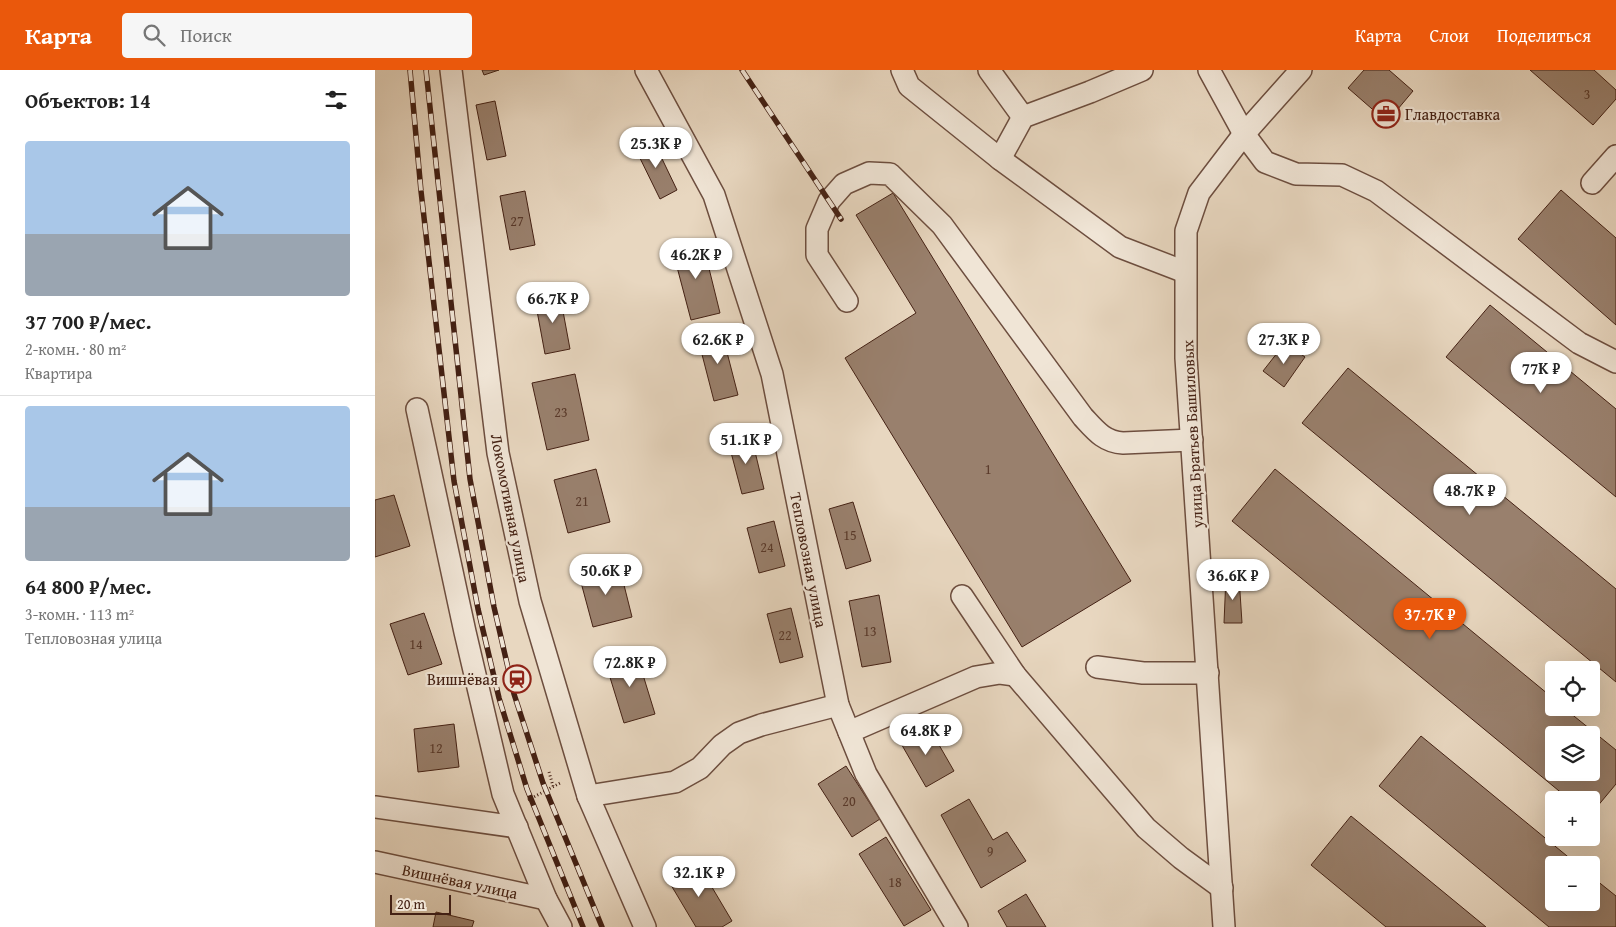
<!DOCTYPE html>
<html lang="ru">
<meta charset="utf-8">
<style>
:root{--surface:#fff;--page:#f6f6f6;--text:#222;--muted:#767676;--line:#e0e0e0;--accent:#ea580c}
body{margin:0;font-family:"Gentium Book Plus",serif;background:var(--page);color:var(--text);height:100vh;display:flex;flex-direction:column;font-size:19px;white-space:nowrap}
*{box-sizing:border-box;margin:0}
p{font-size:16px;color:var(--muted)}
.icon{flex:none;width:28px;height:28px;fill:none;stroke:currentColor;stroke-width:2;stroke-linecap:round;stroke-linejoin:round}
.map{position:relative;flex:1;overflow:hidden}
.details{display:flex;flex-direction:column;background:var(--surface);width:375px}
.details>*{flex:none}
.fabs{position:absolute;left:1170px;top:591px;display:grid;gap:10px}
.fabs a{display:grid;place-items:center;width:55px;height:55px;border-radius:5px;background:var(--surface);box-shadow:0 5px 20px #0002;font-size:25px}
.scale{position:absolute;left:15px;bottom:12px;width:61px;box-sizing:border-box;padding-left:5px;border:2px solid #442114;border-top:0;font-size:14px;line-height:18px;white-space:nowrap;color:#442114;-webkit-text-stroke:4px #f0e5d6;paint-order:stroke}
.price{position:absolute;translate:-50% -42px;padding:0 11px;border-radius:18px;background:#fff;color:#222;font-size:16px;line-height:32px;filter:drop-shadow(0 1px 2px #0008)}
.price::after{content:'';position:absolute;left:50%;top:30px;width:15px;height:11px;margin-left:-8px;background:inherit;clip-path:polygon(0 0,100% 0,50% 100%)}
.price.current{background:var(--accent);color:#fff}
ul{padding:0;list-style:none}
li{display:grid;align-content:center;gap:10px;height:265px;padding:0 25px}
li+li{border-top:1px solid var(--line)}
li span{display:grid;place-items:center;height:155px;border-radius:5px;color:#555}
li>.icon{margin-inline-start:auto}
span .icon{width:90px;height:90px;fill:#fffc;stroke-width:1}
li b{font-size:21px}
h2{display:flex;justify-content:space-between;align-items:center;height:60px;padding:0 25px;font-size:21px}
header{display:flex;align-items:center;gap:30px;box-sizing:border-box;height:70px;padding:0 25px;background:var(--accent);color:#fff}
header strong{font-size:24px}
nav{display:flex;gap:28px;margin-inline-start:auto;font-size:18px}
.search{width:350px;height:45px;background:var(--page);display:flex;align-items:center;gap:12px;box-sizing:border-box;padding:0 18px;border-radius:5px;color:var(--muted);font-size:19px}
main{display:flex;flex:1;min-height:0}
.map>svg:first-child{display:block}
.building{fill:#99806d;stroke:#442114;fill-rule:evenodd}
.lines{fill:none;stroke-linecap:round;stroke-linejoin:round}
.minor-casing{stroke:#6d4e3f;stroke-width:24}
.path{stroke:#442114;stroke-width:3;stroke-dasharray:1 2.5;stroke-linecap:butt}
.minor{stroke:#f0e5d6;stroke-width:21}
.rail-casing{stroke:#442114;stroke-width:5.5}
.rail{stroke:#f0e5d6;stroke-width:4;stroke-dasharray:11;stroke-linecap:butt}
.labels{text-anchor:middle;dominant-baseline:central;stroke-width:4.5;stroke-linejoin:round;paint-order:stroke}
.number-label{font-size:14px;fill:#59392a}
.poi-label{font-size:16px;fill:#442114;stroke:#f0e5d6;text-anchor:start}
.street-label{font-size:16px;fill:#442114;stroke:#f0e5d6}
</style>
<header>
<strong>Карта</strong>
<div class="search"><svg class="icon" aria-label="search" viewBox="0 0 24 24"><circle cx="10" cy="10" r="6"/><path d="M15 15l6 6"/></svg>Поиск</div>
<nav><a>Карта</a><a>Слои</a><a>Поделиться</a></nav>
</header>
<main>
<section class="details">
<h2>Объектов: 14<svg class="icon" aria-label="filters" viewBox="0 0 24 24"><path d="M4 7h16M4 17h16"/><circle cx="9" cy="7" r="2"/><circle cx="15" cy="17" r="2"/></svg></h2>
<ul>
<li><span style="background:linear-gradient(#a9c7e8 60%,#9aa5b1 0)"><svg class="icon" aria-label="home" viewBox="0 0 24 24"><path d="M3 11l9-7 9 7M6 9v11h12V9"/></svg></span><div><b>37 700 ₽/мес.</b><p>2-комн. · 80 m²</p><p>Квартира</p></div></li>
<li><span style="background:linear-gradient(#a9c7e8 65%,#9aa5b1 0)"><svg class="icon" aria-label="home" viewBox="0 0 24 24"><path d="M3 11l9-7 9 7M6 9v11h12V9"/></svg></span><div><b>64 800 ₽/мес.</b><p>3-комн. · 113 m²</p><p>Тепловозная улица</p></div></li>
</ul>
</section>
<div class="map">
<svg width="1241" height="857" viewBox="0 0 1241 857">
<rect width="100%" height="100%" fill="#e8d7c0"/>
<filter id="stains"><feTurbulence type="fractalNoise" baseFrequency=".004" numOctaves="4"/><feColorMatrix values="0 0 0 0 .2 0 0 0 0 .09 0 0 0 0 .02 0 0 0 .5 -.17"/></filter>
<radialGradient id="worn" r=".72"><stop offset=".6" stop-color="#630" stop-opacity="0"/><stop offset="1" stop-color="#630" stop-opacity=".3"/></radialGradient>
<!-- building -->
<g class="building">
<polygon points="107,0 124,0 109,5"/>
<polygon points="989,0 1014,0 1038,21 1012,52 973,18"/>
<polygon points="1155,0 1219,0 1241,20 1241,29 1218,55"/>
<polygon points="120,31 131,86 112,90 101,35"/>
<polygon points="278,70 302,120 285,129 260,78"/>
<polygon points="1186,120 1241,168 1241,255 1143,169"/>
<polygon points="150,121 160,175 135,180 125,126"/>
<polygon points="518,123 756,511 647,577 470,288 541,243 481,145"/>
<polygon points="327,170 345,243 316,250 297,178"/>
<polygon points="185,225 195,279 170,284 160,230"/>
<polygon points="1115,235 1241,339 1241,427 1071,287"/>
<polygon points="346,259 363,325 339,331 322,265"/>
<polygon points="910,273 930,287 909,317 888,301"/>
<polygon points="973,298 1241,519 1241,612 927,353"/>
<polygon points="200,304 214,370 172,380 157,313"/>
<polygon points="376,365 389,419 367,424 353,371"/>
<polygon points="221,399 235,452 193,463 179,410"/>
<path d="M900,399L1179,629V638H1189L1241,680V714L1216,744V730H1195L857,451ZM1179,665H1216V702H1179Z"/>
<polygon points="19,425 35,476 0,487 0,430"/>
<polygon points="478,432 496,491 471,499 454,439"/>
<polygon points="399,451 410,496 384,503 372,458"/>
<polygon points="244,495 257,547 218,557 204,505"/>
<polygon points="851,506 864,507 867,553 849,553"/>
<polygon points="504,525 516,592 487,597 474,531"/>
<polygon points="416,538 428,587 405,593 392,544"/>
<polygon points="49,543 67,594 33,605 15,554"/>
<polygon points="261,582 280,644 249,653 230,591"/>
<polygon points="79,654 84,697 43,702 39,659"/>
<polygon points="552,654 579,701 551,717 524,670"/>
<polygon points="1046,666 1203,795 1179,795 1179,832 1216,832 1216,806 1241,826 1241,857 1174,857 1004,716"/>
<polygon points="471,696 505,749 477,767 443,714"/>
<polygon points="594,729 618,770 632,762 651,791 606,818 566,745"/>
<polygon points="976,746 1111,857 1011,857 936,795"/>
<polygon points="511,767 556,840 529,856 484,784"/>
<polygon points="322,792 357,851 347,857 321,857 293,810"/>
<polygon points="651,824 671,857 632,857 623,841"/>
<polygon points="61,842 99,851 97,857 58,857"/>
</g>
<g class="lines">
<!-- minor casing -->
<g class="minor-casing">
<g id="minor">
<polyline points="76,0 123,383 155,531 213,726 270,857"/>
<polyline points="271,0 339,125 397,304 463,635 491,704 582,857"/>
<polyline points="527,0 534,16 625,89 745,177 810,202"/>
<polyline points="614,0 648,47"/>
<polyline points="834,0 869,64 890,92 921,104 967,105 1001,121 1204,273 1241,292"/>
<polyline points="625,89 648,47 715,22 767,0"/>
<polyline points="1217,113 1241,86"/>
<path d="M472,231L442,185V159L454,131L469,114L494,103L515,104L567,155L708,347C720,360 729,372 748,373L817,370"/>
<polyline points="42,339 90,562 128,724 171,829 186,857"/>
<polyline points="587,526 640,605 771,758 806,788 847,818"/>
<polyline points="722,597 768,603 833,603"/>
<polyline points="474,662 601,607 625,603 640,605"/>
<polyline points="213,726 300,712 325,698 347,675 364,663 386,655 463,635"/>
<polyline points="0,737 142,757"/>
<polyline points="0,792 171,829"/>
<polyline points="849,857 811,288 811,161 824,123 869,64 926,0"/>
</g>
</g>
<!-- path -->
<g class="path">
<polyline points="174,702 178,716"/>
<polyline points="153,730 187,712"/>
</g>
<!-- minor -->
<use href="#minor" class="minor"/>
<!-- rail casing -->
<g class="rail-casing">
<g id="rail">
<polyline points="35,0 46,121 79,411 103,539 124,628 152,719 208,857"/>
<polyline points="51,0 95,409 119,537 139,624 168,713 227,857"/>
<polyline points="367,0 466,149"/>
</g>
</g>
<!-- rail -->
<use href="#rail" class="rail"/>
</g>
<!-- icons -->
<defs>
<g id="office-ring" transform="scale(1.4375)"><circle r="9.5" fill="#f0e5d6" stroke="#8f2418" stroke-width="1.5"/><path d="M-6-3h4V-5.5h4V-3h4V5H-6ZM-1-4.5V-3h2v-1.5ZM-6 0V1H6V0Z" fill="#8f2418"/></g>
<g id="station-ring" transform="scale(1.4375)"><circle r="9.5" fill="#f0e5d6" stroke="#8f2418" stroke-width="1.5"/><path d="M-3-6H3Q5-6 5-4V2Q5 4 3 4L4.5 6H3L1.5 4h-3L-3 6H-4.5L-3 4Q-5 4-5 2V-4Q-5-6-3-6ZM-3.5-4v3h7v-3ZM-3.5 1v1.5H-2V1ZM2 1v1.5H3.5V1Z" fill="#8f2418"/></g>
</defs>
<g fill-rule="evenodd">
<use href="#office-ring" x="1011" y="44"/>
<use href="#station-ring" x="142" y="609"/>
</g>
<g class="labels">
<!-- number labels -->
<g class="number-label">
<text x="1212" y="24">3</text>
<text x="142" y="151">27</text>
<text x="186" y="342">23</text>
<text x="613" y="399">1</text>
<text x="207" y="431">21</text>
<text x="475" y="465">15</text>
<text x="392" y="477">24</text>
<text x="495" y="561">13</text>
<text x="410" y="565">22</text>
<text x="41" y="574">14</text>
<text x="61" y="678">12</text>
<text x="474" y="731">20</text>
<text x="615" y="781">9</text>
<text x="520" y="812">18</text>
</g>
<!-- poi labels -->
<g class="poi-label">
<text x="1030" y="44">Главдоставка</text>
<text x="123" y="609" text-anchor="end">Вишнёвая</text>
</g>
<!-- street labels -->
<g class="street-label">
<text transform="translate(817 364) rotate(-93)">улица Братьев Башиловых</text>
<text transform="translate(136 438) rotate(79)">Локомотивная улица</text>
<text transform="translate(434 490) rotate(79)">Тепловозная улица</text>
<text transform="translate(85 811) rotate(12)">Вишнёвая улица</text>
</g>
</g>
<rect width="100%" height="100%" filter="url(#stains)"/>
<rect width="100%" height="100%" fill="url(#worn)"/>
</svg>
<div class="fabs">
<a><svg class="icon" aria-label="locate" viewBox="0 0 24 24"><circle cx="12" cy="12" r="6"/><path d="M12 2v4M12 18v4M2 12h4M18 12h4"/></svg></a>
<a><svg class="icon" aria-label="layers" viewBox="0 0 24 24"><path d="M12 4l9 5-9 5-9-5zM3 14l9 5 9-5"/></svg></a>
<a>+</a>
<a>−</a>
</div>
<div class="scale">20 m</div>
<b class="price" style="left:281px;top:99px">25.3K ₽</b>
<b class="price" style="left:321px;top:210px">46.2K ₽</b>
<b class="price" style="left:178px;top:254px">66.7K ₽</b>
<b class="price" style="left:343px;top:295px">62.6K ₽</b>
<b class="price" style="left:909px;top:295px">27.3K ₽</b>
<b class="price" style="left:1166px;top:324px">77K ₽</b>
<b class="price" style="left:371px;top:395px">51.1K ₽</b>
<b class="price" style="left:1095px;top:446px">48.7K ₽</b>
<b class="price" style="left:231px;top:526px">50.6K ₽</b>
<b class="price" style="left:858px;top:531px">36.6K ₽</b>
<b class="price current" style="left:1055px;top:570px">37.7K ₽</b>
<b class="price" style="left:255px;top:618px">72.8K ₽</b>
<b class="price" style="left:551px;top:686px">64.8K ₽</b>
<b class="price" style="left:324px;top:828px">32.1K ₽</b>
</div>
</main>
